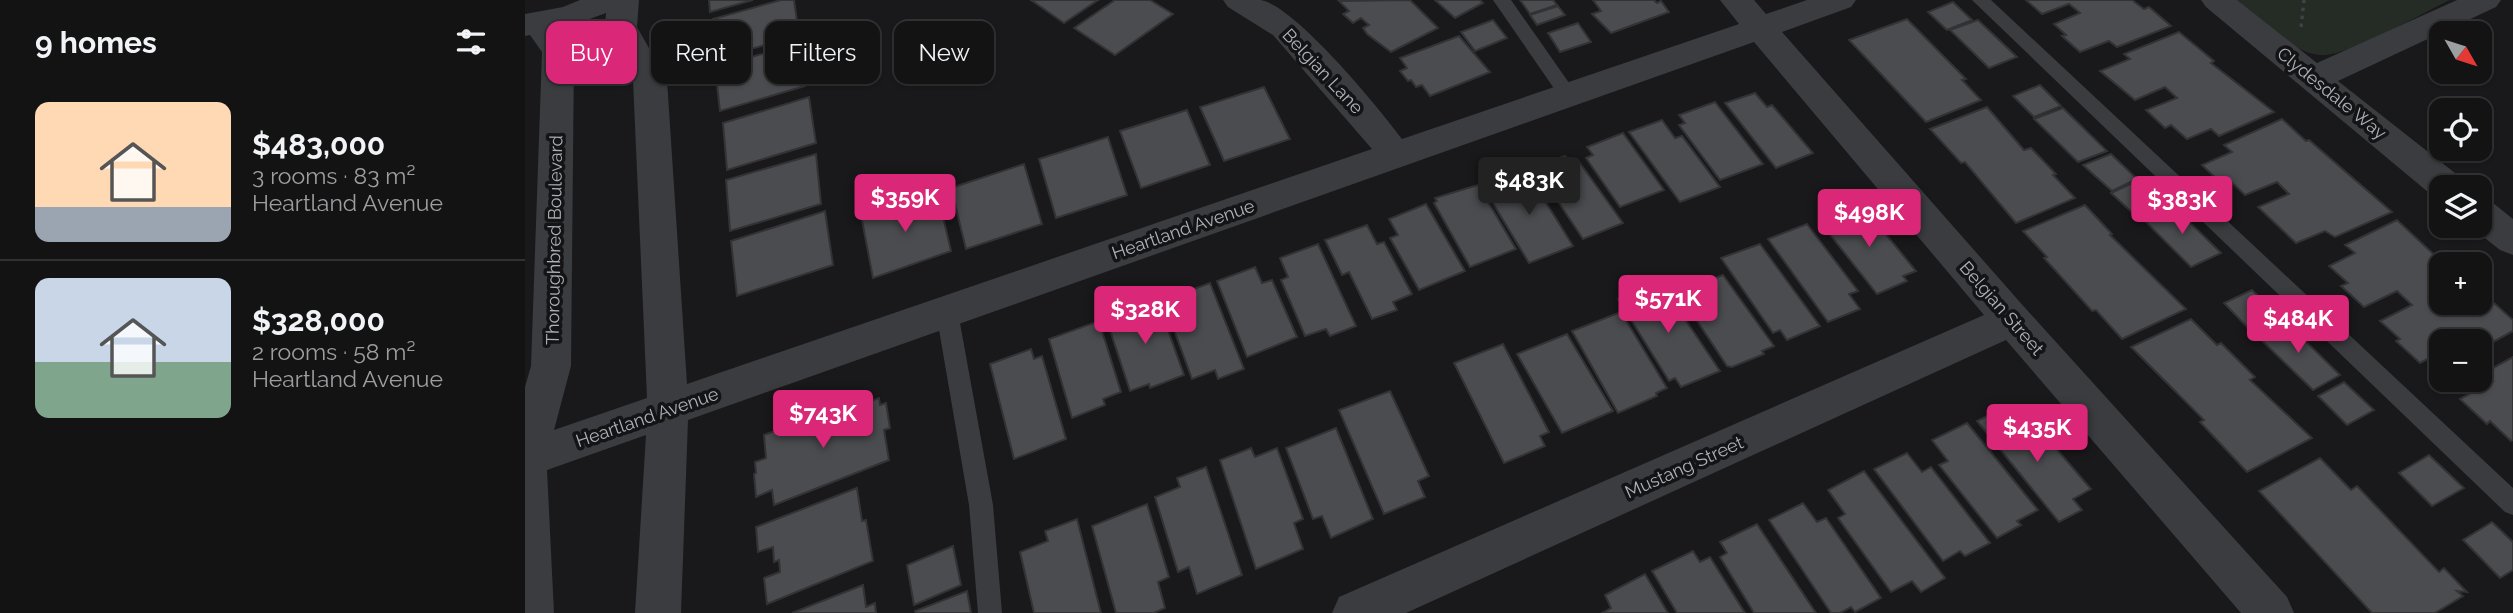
<!DOCTYPE html>
<meta charset="utf-8">
<style>
:root{--surface:#131314;--page:#1c1c1d;--text:#f1f3f6;--muted:#9d9ea0;--line:#323234;--accent:#db2777}
body{margin:0;font-family:Raleway,sans-serif;background:var(--page);color:var(--text);height:100vh;display:flex;flex-direction:column;font-size:26px;white-space:nowrap}
*{box-sizing:border-box;margin:0}
p{font-size:23px;color:var(--muted)}
.icon{flex:none;width:38px;height:38px;fill:none;stroke:currentColor;stroke-width:2;stroke-linecap:round;stroke-linejoin:round}
.map{position:relative;flex:1;overflow:hidden}
.side{display:flex;flex-direction:column;background:var(--surface);width:525px}
.side>*{flex:none}
.top-card{position:absolute;left:21px;top:21px;width:665px;height:63px;display:flex;gap:14px}
.needle{width:46px;rotate:129deg}
.controls{position:absolute;left:1904px;top:21px;display:grid;gap:14px}
.controls a{display:grid;place-items:center;width:63px;height:63px;border-radius:14px;background:var(--surface);box-shadow:0 2px 5px #0004,0 0 0 2px var(--line);font-size:35px}
.price{position:absolute;translate:-50% -60px;padding:0 16px;border-radius:7px;background:var(--accent);color:#fff;font-size:23px;line-height:46px;filter:drop-shadow(0 2px 4px #0008)}
.price::after{content:'';position:absolute;left:50%;top:42px;width:21px;height:16px;margin-left:-10px;background:inherit;clip-path:polygon(0 0,100% 0,50% 100%)}
.price.selected{background:#222;color:#fff}
ul{padding:0;list-style:none}
li{display:flex;align-items:center;gap:21px;height:175px;padding:0 35px}
li+li{border-top:2px solid var(--line)}
li span{display:grid;place-items:center;flex:none;width:196px;height:140px;border-radius:14px;color:#555}
li>.icon{margin-inline-start:auto}
span .icon{width:84px;height:84px;fill:#fffc;stroke-width:1}
li b{font-size:30px}
h2{display:flex;justify-content:space-between;align-items:center;height:84px;padding:0 35px;font-size:30px}
.pill{padding:0 24px;border-radius:14px;background:var(--surface);box-shadow:0 2px 5px #0004,0 0 0 2px var(--line);font-size:24px;line-height:63px}
.pill.selected{background:var(--accent);color:#fff}
main{display:flex;flex:1;min-height:0}
.map>svg:first-child{display:block}
.green{fill:#252c26}
.building{fill:#4b4c4f;stroke:#333336;stroke-width:2}
.lines{fill:none;stroke-linecap:round;stroke-linejoin:round}
.path{stroke:#404346;stroke-width:3.5;stroke-dasharray:3.5 4.5;stroke-linecap:butt}
.service{fill:#3a3c3f;fill-rule:evenodd}
.minor{fill:#3a3c3f;fill-rule:evenodd}
.labels{text-anchor:middle;dominant-baseline:central;stroke-width:7;stroke-linejoin:round;paint-order:stroke}
.street-label{font-size:18px;fill:#adb2b8;stroke:#141416}
</style>
<main>
<section class="side">
<h2>9 homes<svg class="icon" aria-label="filters" viewBox="0 0 24 24"><path d="M4 7h16M4 17h16"/><circle cx="9" cy="7" r="2"/><circle cx="15" cy="17" r="2"/></svg></h2>
<ul>
<li><span style="background:linear-gradient(#ffd9b3 75%,#9aa5b1 0)"><svg class="icon" aria-label="home" viewBox="0 0 24 24"><path d="M3 11l9-7 9 7M6 9v11h12V9"/></svg></span><div><b>$483,000</b><p>3 rooms · 83 m²</p><p>Heartland Avenue</p></div></li>
<li><span style="background:linear-gradient(#c9d6e8 60%,#7fa58c 0)"><svg class="icon" aria-label="home" viewBox="0 0 24 24"><path d="M3 11l9-7 9 7M6 9v11h12V9"/></svg></span><div><b>$328,000</b><p>2 rooms · 58 m²</p><p>Heartland Avenue</p></div></li>
</ul>
</section>
<div class="map">
<svg width="1988" height="613" viewBox="0 0 1988 613">
<rect width="100%" height="100%" fill="#19191b"/>
<!-- green -->
<path class="green" d="M1709,0H1925C1897,13 1823,57 1796,55C1766,53 1731,18 1709,0Z"/>
<!-- building -->
<g class="building">
<polygon points="184,0 228,0 185,12"/>
<polygon points="256,0 269,0 274,35 192,59 188,19"/>
<polygon points="506,0 573,0 539,23"/>
<polygon points="590,0 625,0 648,14 590,55 549,28"/>
<polygon points="885,0 913,28 866,52 842,34 838,28 844,25 836,18 828,23 818,14 824,11 814,1"/>
<polygon points="910,0 955,0 958,3 930,18"/>
<polygon points="995,0 1028,0 1032,5 1005,14"/>
<polygon points="1068,0 1129,0 1132,3 1136,1 1144,12 1086,33 1067,14 1076,11"/>
<polygon points="1501,0 1607,0 1619,9 1624,7 1646,26 1592,47 1584,41 1555,52 1537,36 1541,35 1529,24 1555,13 1544,4 1517,14"/>
<polygon points="1428,2 1447,20 1422,30 1403,12"/>
<polygon points="1033,6 1040,15 1012,25 1005,15"/>
<polygon points="1382,19 1441,79 1437,80 1456,100 1401,122 1324,40"/>
<polygon points="968,20 982,38 950,51 936,32"/>
<polygon points="1453,20 1492,57 1464,68 1425,30"/>
<polygon points="1053,23 1066,42 1035,52 1023,33"/>
<polygon points="1654,32 1689,61 1686,63 1749,112 1694,136 1686,129 1662,139 1646,125 1640,128 1621,110 1652,98 1640,87 1610,100 1575,71 1605,59 1599,54"/>
<polygon points="934,36 965,72 905,96 897,85 891,87 886,80 883,81 875,71 882,68 875,58"/>
<polygon points="273,44 280,86 195,111 190,67"/>
<polygon points="1515,85 1536,106 1509,117 1488,96"/>
<polygon points="739,87 765,139 699,161 675,107"/>
<polygon points="1230,93 1242,107 1247,105 1288,153 1251,168 1200,103"/>
<polygon points="284,97 291,143 202,170 198,123"/>
<polygon points="1190,102 1238,164 1195,180 1154,125 1160,123 1154,115"/>
<polygon points="1462,107 1499,150 1506,148 1531,174 1528,175 1550,198 1491,223 1440,162 1436,163 1405,129"/>
<polygon points="1538,108 1582,151 1553,162 1509,119"/>
<polygon points="662,110 685,165 616,188 595,131"/>
<polygon points="1757,119 1781,141 1784,140 1867,212 1810,237 1800,231 1771,243 1733,207 1764,194 1752,182 1720,195 1704,180 1696,183 1677,165 1707,152 1699,145"/>
<polygon points="1137,120 1150,138 1157,136 1195,187 1155,202 1104,132"/>
<polygon points="1098,133 1139,190 1095,207 1061,158 1068,155 1062,147"/>
<polygon points="583,137 602,195 531,218 514,159"/>
<polygon points="291,154 296,204 205,231 201,180"/>
<polygon points="1586,154 1612,179 1587,191 1558,165"/>
<polygon points="1040,156 1045,162 1052,159 1098,223 1058,239 1010,167"/>
<polygon points="499,164 517,224 441,249 426,188"/>
<polygon points="1001,170 1048,246 1004,263 963,195 972,192 966,182"/>
<polygon points="1614,180 1639,204 1611,216 1586,193"/>
<polygon points="953,185 991,249 945,267 909,203 912,201 910,198"/>
<polygon points="412,191 426,251 348,278 336,215"/>
<polygon points="901,204 940,271 894,290 865,238 873,235 864,219"/>
<polygon points="1337,205 1391,271 1378,276 1382,281 1352,294 1295,222"/>
<polygon points="1560,205 1587,234 1585,235 1661,309 1597,339 1571,310 1567,311 1519,258 1522,257 1498,231"/>
<polygon points="1647,205 1696,253 1666,267 1617,218"/>
<polygon points="300,211 308,265 212,296 206,241"/>
<polygon points="1872,220 1919,264 1916,264 1916,303 1955,303 1955,294 1960,295 1988,320 1988,331 1955,349 1955,341 1916,341 1916,352 1895,363 1871,341 1875,339 1855,321 1887,305 1872,291 1839,307 1816,286 1823,283 1804,266 1830,253 1820,245"/>
<polygon points="1282,224 1333,291 1324,294 1335,309 1303,322 1243,239"/>
<polygon points="842,225 852,244 859,242 887,294 868,302 872,310 847,319 824,272 817,275 800,240"/>
<polygon points="793,244 831,326 805,336 801,329 780,336 756,280 763,277 755,258"/>
<polygon points="1235,244 1295,326 1262,340 1255,330 1248,333 1196,258"/>
<polygon points="730,267 737,283 747,280 772,337 722,357 692,281"/>
<polygon points="1198,275 1249,346 1237,351 1239,354 1207,367 1202,366 1153,292"/>
<polygon points="1135,282 1195,371 1156,387 1150,378 1144,381 1093,299"/>
<polygon points="685,283 719,369 693,379 690,370 667,379 644,316 653,313 647,297"/>
<polygon points="1727,290 1755,317 1726,331 1699,303"/>
<polygon points="632,299 659,375 625,388 624,384 605,391 581,318"/>
<polygon points="1096,312 1142,388 1131,393 1132,396 1093,413 1047,331"/>
<polygon points="1666,319 1692,345 1696,343 1730,377 1725,380 1787,438 1722,472 1675,422 1679,420 1606,347"/>
<polygon points="1759,320 1815,375 1788,390 1730,334"/>
<polygon points="574,321 596,392 578,399 580,405 547,418 524,339"/>
<polygon points="1042,334 1088,411 1037,433 992,354"/>
<polygon points="978,344 1024,432 1015,436 1020,446 979,463 929,363"/>
<polygon points="506,349 509,359 517,356 541,439 489,459 465,364"/>
<polygon points="1988,357 1988,440 1986,441 1965,421 1962,424 1935,399 1968,381 1959,373"/>
<polygon points="1819,382 1849,410 1822,425 1793,396"/>
<polygon points="865,391 904,476 893,481 900,497 859,514 814,410"/>
<polygon points="354,398 355,405 361,403 365,428 359,430 364,460 249,505 247,490 231,497 229,474 231,473 230,462 241,458 239,435 329,401 330,407"/>
<polygon points="1480,407 1507,438 1518,433 1566,489 1548,499 1557,510 1534,522 1452,421"/>
<polygon points="1442,423 1513,510 1492,521 1496,525 1472,538 1414,465 1423,461 1407,440"/>
<polygon points="811,428 848,519 806,538 797,516 788,519 761,448"/>
<polygon points="726,448 730,457 752,448 778,519 769,523 778,549 731,569 695,460"/>
<polygon points="1382,453 1397,472 1406,467 1465,543 1440,556 1435,551 1418,561 1349,469"/>
<polygon points="1904,455 1939,488 1907,506 1874,473"/>
<polygon points="1795,458 1826,490 1832,486 1914,572 1919,568 1942,592 1932,591 1938,596 1910,613 1847,613 1734,491"/>
<polygon points="681,467 717,575 672,594 664,567 653,572 630,497 655,487 652,478"/>
<polygon points="1339,471 1420,578 1396,592 1387,581 1366,592 1313,518 1320,514 1303,490"/>
<polygon points="332,488 337,521 341,520 348,561 242,604 239,578 255,572 254,560 249,562 248,547 233,552 231,527"/>
<polygon points="1278,503 1292,522 1301,518 1356,598 1330,612 1326,607 1315,613 1306,613 1244,520"/>
<polygon points="622,504 644,577 633,582 640,608 629,613 591,613 567,526"/>
<polygon points="552,519 576,613 509,613 495,552 523,541 520,531"/>
<polygon points="1967,522 1988,542 1988,570 1975,578 1938,540"/>
<polygon points="1232,524 1291,613 1229,613 1195,557 1202,553 1195,542"/>
<polygon points="428,546 436,585 389,605 382,565"/>
<polygon points="1168,551 1175,562 1185,557 1220,613 1152,613 1127,571"/>
<polygon points="1120,574 1143,613 1077,613 1086,608 1080,595"/>
<polygon points="338,585 341,607 350,603 351,613 267,613"/>
<polygon points="442,591 446,613 391,613 390,611"/>
</g>
<g class="lines">
<!-- path -->
<polyline class="path" points="1776,27 1779,0"/>
<!-- service -->
<g class="service">
<polygon points="968,0 986,0 1049,90 1052,95 1049,100 1037,100"/>
<polygon points="1447,0 1466,0 1988,488 1988,515 1980,512"/>
<polygon points="422,303 429,306 433,312 468,505 477,613 453,613 444,505 411,312 415,306"/>
</g>
<!-- minor -->
<g class="minor">
<path d="M55,0H114L112,27L142,80L162,384L847,149L748,35L703,7L698,0C710,0 725,0 736,0C771,7 854,108 877,139L1214,24L1195,0H1229L1241,14L1282,0H1331L1326,7L1257,32L1501,309L1762,597L1769,613H1716L1481,340L881,613H807L814,597L1459,315L1229,42L163,420L156,613H110L121,435L22,470L29,613H0V387L6,366L17,52L5,35L0,36V14L38,7ZM81,13L80,27L108,80L122,398L29,430L46,366L49,52L37,29Z"/>
<polygon points="1676,0 1712,0 1792,63 1932,0 1976,0 1971,7 1813,81 1935,177 1940,187 1916,187 1916,199 1909,197 1681,7"/>
<polygon points="1955,199 1968,203 1988,219 1988,255 1975,250 1945,226 1955,226"/>
</g>
</g>
<g class="labels">
<!-- street labels -->
<g class="street-label">
<text transform="translate(798 71) rotate(47)">Belgian Lane</text>
<text transform="translate(1807 93) rotate(39)">Clydesdale Way</text>
<text transform="translate(658 229) rotate(-19)">Heartland Avenue</text>
<text transform="translate(29 240) rotate(-89)">Thoroughbred Boulevard</text>
<text transform="translate(1477 308) rotate(49)">Belgian Street</text>
<text transform="translate(122 417) rotate(-19)">Heartland Avenue</text>
<text transform="translate(1159 467) rotate(-24)">Mustang Street</text>
</g>
</g>
</svg>
<div class="controls">
<a><svg class="needle" viewBox="-14 -14 28 28"><path d="M0-13l5 13h-10z" fill="#e53935"/><path d="M0 13l5-13h-10z" fill="#9d9ea0"/></svg></a>
<a><svg class="icon" aria-label="locate" viewBox="0 0 24 24"><circle cx="12" cy="12" r="6"/><path d="M12 2v4M12 18v4M2 12h4M18 12h4"/></svg></a>
<a><svg class="icon" aria-label="layers" viewBox="0 0 24 24"><path d="M12 4l9 5-9 5-9-5zM3 14l9 5 9-5"/></svg></a>
<a>+</a>
<a>−</a>
</div>
<b class="price selected" style="left:1004px;top:217px">$483K</b>
<b class="price" style="left:380px;top:234px">$359K</b>
<b class="price" style="left:1657px;top:236px">$383K</b>
<b class="price" style="left:1344px;top:249px">$498K</b>
<b class="price" style="left:1143px;top:335px">$571K</b>
<b class="price" style="left:620px;top:346px">$328K</b>
<b class="price" style="left:1773px;top:355px">$484K</b>
<b class="price" style="left:298px;top:450px">$743K</b>
<b class="price" style="left:1512px;top:464px">$435K</b>
<div class="top-card">
<a class="pill selected">Buy</a>
<a class="pill">Rent</a>
<a class="pill">Filters</a>
<a class="pill">New</a>
</div>
</div>
</main>
